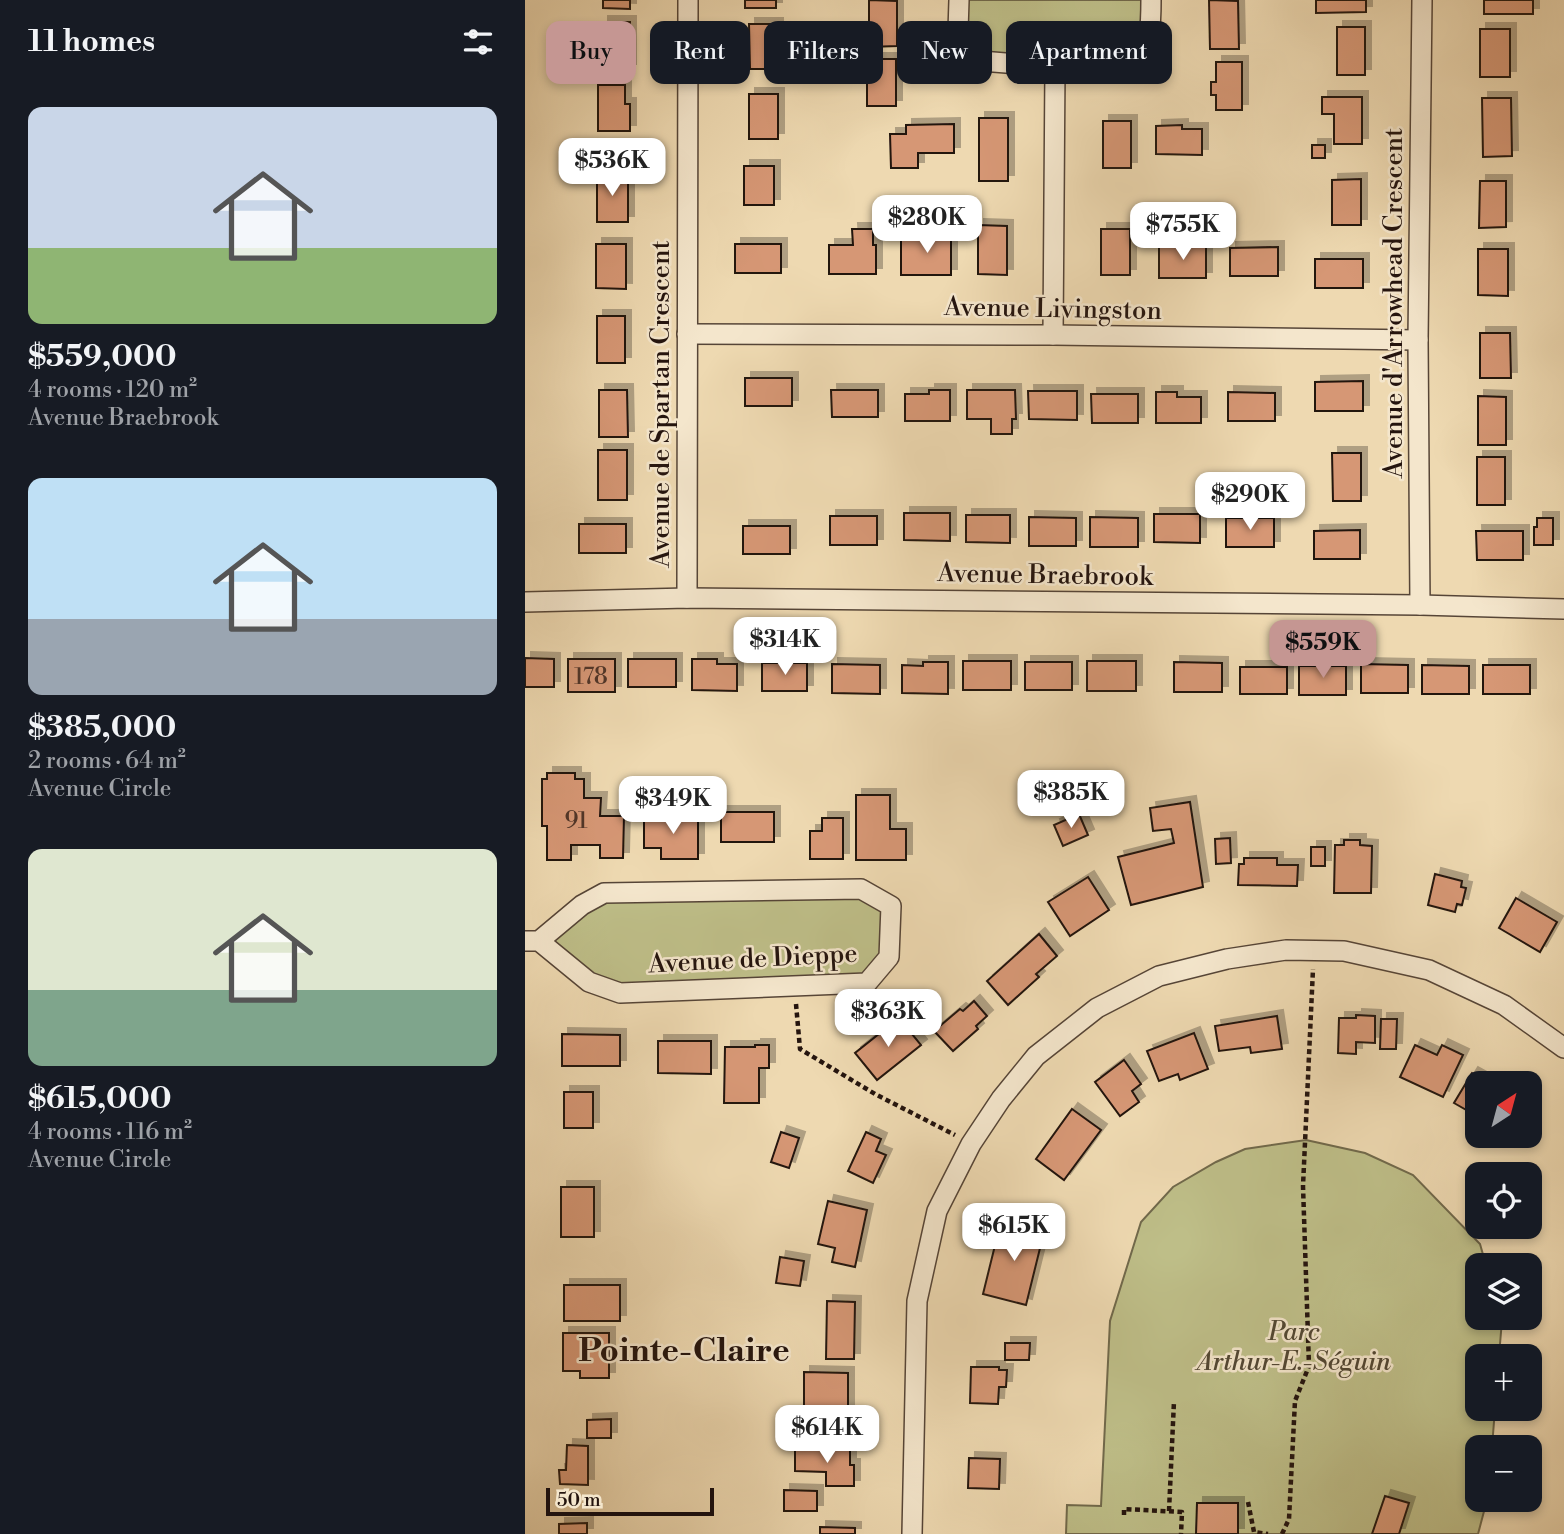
<!DOCTYPE html>
<meta charset="utf-8">
<style>
:root{--surface:#171b24;--page:#242831;--text:#f1f3f6;--muted:#9ea1a6;--accent:#c59692}
body{margin:0;font-family:"Libre Bodoni",serif;background:var(--page);color:var(--text);height:100vh;display:flex;flex-direction:column;font-size:26px;white-space:nowrap}
*{box-sizing:border-box;margin:0}
p{font-size:23px;color:var(--muted)}
.icon{flex:none;width:38px;height:38px;fill:none;stroke:currentColor;stroke-width:2;stroke-linecap:round;stroke-linejoin:round}
.map{position:relative;flex:1;overflow:hidden}
.side{display:flex;flex-direction:column;background:var(--surface);width:525px}
.side>*{flex:none}
.banner{position:absolute;left:21px;top:21px;width:665px;height:63px;display:flex;gap:14px}
.needle{width:46px;rotate:36deg}
.tools{position:absolute;left:940px;top:1071px;display:grid;gap:14px}
.tools a{display:grid;place-items:center;width:77px;height:77px;border-radius:14px;background:var(--surface);box-shadow:0 4px 10px #0003;font-size:35px}
.scale{position:absolute;left:21px;bottom:18px;width:168px;box-sizing:border-box;padding-left:7px;border:4px solid #24140e;border-top:0;font-size:19px;line-height:24px;white-space:nowrap;color:#24140e;-webkit-text-stroke:5px #f4e6cc;paint-order:stroke}
.price{position:absolute;translate:-50% -60px;padding:0 16px;border-radius:14px;background:#fff;color:#222;font-size:23px;line-height:46px;filter:drop-shadow(0 2px 4px #0008)}
.price::after{content:'';position:absolute;left:50%;top:42px;width:21px;height:16px;margin-left:-10px;background:inherit;clip-path:polygon(0 0,100% 0,50% 100%)}
.price.selected{background:var(--accent);color:#111}
ul{padding:0;list-style:none}
li{display:grid;align-content:center;gap:14px;height:371px;padding:0 28px}
li span{display:grid;place-items:center;height:217px;border-radius:14px;color:#555}
li>.icon{margin-inline-start:auto}
span .icon{width:126px;height:126px;fill:#fffc;stroke-width:1}
li b{font-size:30px}
h2{display:flex;justify-content:space-between;align-items:center;height:84px;padding:0 28px;font-size:30px}
.tag{padding:0 24px;border-radius:14px;background:var(--surface);box-shadow:0 4px 10px #0003;font-size:24px;line-height:63px}
.tag.selected{background:var(--accent);color:#111}
main{display:flex;flex:1;min-height:0}
.map>svg:first-child{display:block}
.green{fill:#bebe88;stroke:#71694b;stroke-width:2}
.building{fill:#d69775;stroke:#24140e;stroke-width:2;filter:url(#shadow)}
.lines{fill:none;stroke-linecap:round;stroke-linejoin:round}
.minor-casing{stroke:#564537;stroke-width:22}
.path{stroke:#24140e;stroke-width:4.5;stroke-dasharray:5 3.5;stroke-linecap:butt}
.minor{stroke:#f4e6cc;stroke-width:19}
.labels{text-anchor:middle;dominant-baseline:central;stroke-width:5;stroke-linejoin:round;paint-order:stroke}
.number-label{font-size:23px;fill:#503528}
.street-label{font-size:26px;fill:#24140e;stroke:#f4e6cc}
.park-label{font-size:26px;font-style:italic;fill:#524733;stroke:#f4e6cc}
.district-label{font-size:33px;font-weight:bold;fill:#24140e;stroke:#f4e6cc}
</style>
<main>
<section class="side">
<h2>11 homes<svg class="icon" aria-label="filters" viewBox="0 0 24 24"><path d="M4 7h16M4 17h16"/><circle cx="9" cy="7" r="2"/><circle cx="15" cy="17" r="2"/></svg></h2>
<ul>
<li><span style="background:linear-gradient(#c9d6e8 65%,#8fb573 0)"><svg class="icon" aria-label="home" viewBox="0 0 24 24"><path d="M3 11l9-7 9 7M6 9v11h12V9"/></svg></span><div><b>$559,000</b><p>4 rooms · 120 m²</p><p>Avenue Braebrook</p></div></li>
<li><span style="background:linear-gradient(#bfe0f5 65%,#9aa5b1 0)"><svg class="icon" aria-label="home" viewBox="0 0 24 24"><path d="M3 11l9-7 9 7M6 9v11h12V9"/></svg></span><div><b>$385,000</b><p>2 rooms · 64 m²</p><p>Avenue Circle</p></div></li>
<li><span style="background:linear-gradient(#dfe7d0 65%,#7fa58c 0)"><svg class="icon" aria-label="home" viewBox="0 0 24 24"><path d="M3 11l9-7 9 7M6 9v11h12V9"/></svg></span><div><b>$615,000</b><p>4 rooms · 116 m²</p><p>Avenue Circle</p></div></li>
</ul>
</section>
<div class="map">
<svg width="1039" height="1534" viewBox="0 0 1039 1534">
<defs>
<filter id="shadow"><feDropShadow dx="6" dy="-6" stdDeviation="0" flood-color="#0004"/></filter>
</defs>
<rect width="100%" height="100%" fill="#eed9b1"/>
<filter id="stains"><feTurbulence type="fractalNoise" baseFrequency=".00286" numOctaves="4"/><feColorMatrix values="0 0 0 0 .2 0 0 0 0 .09 0 0 0 0 .02 0 0 0 .5 -.17"/></filter>
<radialGradient id="worn" r=".72"><stop offset=".6" stop-color="#630" stop-opacity="0"/><stop offset="1" stop-color="#630" stop-opacity=".3"/></radialGradient>
<!-- green -->
<g class="green">
<polygon points="434,0 626,0 610,62 531,67 441,50"/>
<polygon points="336,889 366,906 364,957 342,983 95,993 14,941 79,893"/>
<polygon points="781,1140 840,1153 888,1175 955,1244 961,1265 952,1265 952,1318 976,1318 977,1320 974,1356 952,1356 952,1409 970,1409 967,1447 952,1447 952,1500 962,1500 953,1534 541,1534 542,1505 576,1506 585,1321 616,1222 648,1187 691,1162 720,1149"/>
</g>
<!-- building -->
<g class="building">
<polygon points="78,0 105,0 105,9 78,8"/>
<rect x="220" y="0" width="31" height="8"/>
<polygon points="344,0 372,1 372,46 344,47"/>
<polygon points="684,0 713,1 714,49 685,49"/>
<polygon points="791,0 841,0 841,12 791,13"/>
<rect x="959" y="0" width="49" height="14"/>
<rect x="77" y="22" width="28" height="48"/>
<polygon points="224,24 252,24 253,69 225,69"/>
<rect x="812" y="27" width="28" height="48"/>
<rect x="955" y="29" width="30" height="48"/>
<rect x="342" y="59" width="29" height="47"/>
<polygon points="691,62 717,62 717,110 691,110 691,95 686,95 686,82 691,82"/>
<polygon points="73,85 100,85 100,104 105,104 105,131 73,131"/>
<rect x="224" y="94" width="29" height="45"/>
<polygon points="797,97 837,97 837,144 809,144 809,114 797,114"/>
<polygon points="957,98 986,98 987,156 958,157"/>
<rect x="454" y="118" width="29" height="63"/>
<rect x="578" y="121" width="28" height="47"/>
<polygon points="429,124 429,153 393,153 393,168 366,168 365,134 381,134 381,125"/>
<polygon points="657,125 657,129 677,129 677,155 631,154 631,126"/>
<rect x="787" y="145" width="13" height="13"/>
<rect x="219" y="166" width="30" height="39"/>
<rect x="72" y="173" width="31" height="49"/>
<polygon points="836,179 836,225 807,225 807,180"/>
<polygon points="955,181 981,181 981,227 954,228"/>
<polygon points="453,225 482,226 482,275 453,274"/>
<polygon points="327,229 348,229 348,245 351,245 351,274 304,274 304,245 328,245"/>
<rect x="576" y="229" width="29" height="46"/>
<polygon points="402,230 426,230 426,275 376,275 376,239 402,239"/>
<polygon points="71,244 101,244 101,289 71,288"/>
<rect x="210" y="244" width="46" height="29"/>
<rect x="634" y="246" width="47" height="32"/>
<polygon points="753,247 753,276 705,276 705,248"/>
<polygon points="953,249 983,249 983,296 953,295"/>
<rect x="790" y="259" width="48" height="29"/>
<rect x="72" y="316" width="28" height="47"/>
<polygon points="955,333 985,333 986,378 955,378"/>
<rect x="220" y="378" width="47" height="28"/>
<polygon points="838,381 838,411 790,411 790,382"/>
<polygon points="74,390 102,390 103,437 74,437"/>
<polygon points="306,390 353,390 353,417 307,417"/>
<polygon points="404,390 425,390 425,421 380,421 380,394 404,394"/>
<polygon points="442,390 490,390 491,419 487,419 487,434 466,434 466,419 442,419"/>
<polygon points="503,391 552,391 552,420 504,419"/>
<polygon points="631,392 652,392 652,397 676,397 676,423 631,423"/>
<polygon points="703,392 750,393 750,421 703,421"/>
<polygon points="566,394 613,394 613,423 567,423"/>
<polygon points="953,396 981,397 981,445 953,445"/>
<rect x="73" y="450" width="29" height="50"/>
<polygon points="807,453 836,453 836,501 808,501"/>
<rect x="952" y="457" width="28" height="48"/>
<polygon points="379,513 425,513 425,541 379,540"/>
<polygon points="629,514 675,514 675,543 629,542"/>
<polygon points="441,515 485,515 485,543 441,542"/>
<rect x="305" y="516" width="47" height="29"/>
<polygon points="504,517 551,518 551,546 504,546"/>
<polygon points="565,517 613,518 613,547 565,547"/>
<rect x="701" y="518" width="48" height="29"/>
<polygon points="1012,518 1028,518 1028,545 1009,545 1009,527 1012,527"/>
<rect x="54" y="524" width="47" height="29"/>
<rect x="218" y="526" width="47" height="28"/>
<polygon points="835,530 835,559 789,559 789,531"/>
<polygon points="951,531 998,531 998,560 952,560"/>
<polygon points="0,658 29,659 29,687 0,687"/>
<rect x="43" y="659" width="47" height="33"/>
<rect x="103" y="659" width="48" height="28"/>
<polygon points="167,659 192,659 192,664 212,664 212,691 167,690"/>
<rect x="438" y="661" width="48" height="29"/>
<rect x="562" y="661" width="49" height="30"/>
<polygon points="398,662 423,662 423,694 377,693 377,665 398,666"/>
<rect x="500" y="662" width="47" height="28"/>
<polygon points="649,662 697,663 697,692 649,692"/>
<rect x="237" y="663" width="45" height="28"/>
<polygon points="307,664 355,665 355,694 307,693"/>
<polygon points="836,664 883,665 883,693 836,693"/>
<polygon points="897,665 944,666 944,694 897,694"/>
<rect x="958" y="665" width="47" height="29"/>
<rect x="774" y="666" width="47" height="29"/>
<rect x="715" y="667" width="47" height="27"/>
<polygon points="22,773 50,773 50,779 59,779 59,798 76,798 75,816 99,816 98,858 75,858 75,845 46,845 46,860 22,860 22,826 17,826 17,779 22,779"/>
<polygon points="331,795 365,795 365,829 381,829 381,860 331,860"/>
<polygon points="665,802 678,887 606,905 593,857 649,843 646,829 628,831 625,808"/>
<rect x="196" y="812" width="53" height="30"/>
<polygon points="136,814 173,815 173,859 136,859 136,848 119,848 119,820 136,820"/>
<polygon points="554,814 563,835 538,846 529,825"/>
<polygon points="297,818 318,818 318,859 285,859 285,831 297,831"/>
<polygon points="705,838 706,863 691,864 690,839"/>
<polygon points="819,840 835,840 835,845 847,846 846,893 809,893 810,845 819,845"/>
<rect x="786" y="847" width="14" height="19"/>
<polygon points="719,858 752,858 752,865 773,865 772,886 713,885 714,864 719,864"/>
<polygon points="910,874 937,881 936,887 941,888 937,905 932,904 930,912 903,905"/>
<polygon points="563,877 584,910 545,936 523,902"/>
<polygon points="991,898 1032,922 1015,952 974,928"/>
<polygon points="514,934 532,956 511,974 514,977 483,1005 462,981"/>
<polygon points="449,1001 462,1016 451,1026 453,1029 428,1051 409,1031 435,1009 438,1011"/>
<polygon points="831,1015 850,1016 850,1043 831,1042 831,1054 813,1053 814,1018 831,1018"/>
<polygon points="752,1016 757,1049 726,1053 725,1047 694,1051 690,1026"/>
<polygon points="374,1018 396,1045 352,1080 330,1053"/>
<polygon points="856,1019 872,1019 871,1049 855,1049"/>
<polygon points="669,1033 683,1069 655,1080 653,1074 634,1081 622,1051"/>
<polygon points="37,1034 95,1035 95,1066 37,1066"/>
<polygon points="133,1041 186,1041 186,1074 133,1073"/>
<polygon points="230,1045 244,1045 244,1068 234,1068 234,1103 199,1103 200,1047 230,1047"/>
<polygon points="890,1045 912,1055 917,1045 938,1055 918,1097 875,1077"/>
<polygon points="599,1060 616,1084 607,1091 614,1102 595,1116 570,1082"/>
<polygon points="947,1073 965,1083 952,1083 952,1116 929,1103"/>
<rect x="39" y="1092" width="29" height="36"/>
<polygon points="547,1109 576,1130 539,1180 511,1159"/>
<polygon points="256,1132 274,1138 264,1168 246,1162"/>
<polygon points="341,1132 356,1139 351,1151 361,1155 348,1183 323,1171"/>
<rect x="36" y="1187" width="33" height="50"/>
<polygon points="303,1201 342,1210 330,1267 307,1262 310,1248 293,1244"/>
<polygon points="476,1221 519,1232 501,1305 458,1294"/>
<polygon points="255,1257 279,1261 275,1286 251,1283"/>
<rect x="39" y="1285" width="56" height="36"/>
<polygon points="302,1301 330,1302 329,1359 301,1359"/>
<polygon points="38,1333 84,1333 84,1378 55,1378 55,1371 38,1371"/>
<polygon points="480,1343 505,1343 504,1360 480,1360"/>
<polygon points="446,1367 474,1367 474,1370 482,1370 481,1387 474,1387 473,1404 445,1403"/>
<polygon points="279,1372 323,1373 323,1417 279,1416"/>
<polygon points="86,1419 86,1438 62,1438 62,1420"/>
<polygon points="42,1445 63,1446 63,1485 35,1484 34,1470 41,1470"/>
<polygon points="270,1449 325,1450 325,1465 329,1465 329,1486 301,1486 301,1472 270,1471"/>
<polygon points="444,1458 475,1459 474,1489 443,1488"/>
<polygon points="259,1490 292,1491 292,1511 259,1511"/>
<polygon points="860,1496 884,1503 874,1534 847,1534"/>
<polygon points="672,1503 713,1503 713,1534 671,1534"/>
<polygon points="62,1523 62,1534 34,1534 34,1524"/>
<polygon points="295,1527 330,1528 330,1534 295,1534"/>
</g>
<g class="lines">
<!-- minor casing -->
<g class="minor-casing">
<g id="minor">
<path d="M434,0L433,31L441,50L456,61L530,67L610,62C626,40 626,27 626,0"/>
<polyline points="162,334 528,335 893,340"/>
<polyline points="528,335 530,67"/>
<polyline points="162,598 163,0"/>
<polyline points="0,602 162,598 895,605 1039,609"/>
<polyline points="895,605 893,340 897,0"/>
<polyline points="0,941 14,941 64,982 95,993 342,983 364,957 366,906 336,889 79,893 57,905 14,941"/>
<polyline points="387,1534 392,1301 412,1211 446,1144 476,1099 511,1056 572,1008 634,976 702,959 761,950 819,951 904,970 979,1005 1039,1048"/>
</g>
</g>
<!-- path -->
<g class="path">
<polyline points="271,1004 275,1049 350,1094 430,1135"/>
<polyline points="723,1502 729,1532 743,1534"/>
<polyline points="644,1511 649,1401"/>
<polyline points="599,1515 599,1509 657,1512 656,1534"/>
<polyline points="757,1534 764,1519 770,1401 784,1366 778,1186 788,969"/>
</g>
<!-- minor -->
<use href="#minor" class="minor"/>
</g>
<g class="labels">
<!-- number labels -->
<g class="number-label">
<text x="66" y="677">178</text>
<text x="51" y="821">91</text>
</g>
<!-- street labels -->
<g class="street-label">
<text transform="translate(869 303) rotate(-90)">Avenue d'Arrowhead Crescent</text>
<text transform="translate(528 309) rotate(1)">Avenue Livingston</text>
<text transform="translate(136 404) rotate(-90)">Avenue de Spartan Crescent</text>
<text transform="translate(520 575) rotate(1)">Avenue Braebrook</text>
<text transform="translate(228 959) rotate(-3)">Avenue de Dieppe</text>
</g>
<!-- park labels -->
<g class="park-label">
<text x="769" y="1332">Parc<tspan x="769" dy="30">Arthur-E.-Séguin</tspan></text>
</g>
<!-- district labels -->
<g class="district-label">
<text x="159" y="1351">Pointe-Claire</text>
</g>
</g>
<rect width="100%" height="100%" filter="url(#stains)"/>
<rect width="100%" height="100%" fill="url(#worn)"/>
</svg>
<div class="tools">
<a><svg class="needle" viewBox="-14 -14 28 28"><path d="M0-13l5 13h-10z" fill="#e53935"/><path d="M0 13l5-13h-10z" fill="#9ea1a6"/></svg></a>
<a><svg class="icon" aria-label="locate" viewBox="0 0 24 24"><circle cx="12" cy="12" r="6"/><path d="M12 2v4M12 18v4M2 12h4M18 12h4"/></svg></a>
<a><svg class="icon" aria-label="layers" viewBox="0 0 24 24"><path d="M12 4l9 5-9 5-9-5zM3 14l9 5 9-5"/></svg></a>
<a>+</a>
<a>−</a>
</div>
<div class="scale">50 m</div>
<b class="price" style="left:87px;top:198px">$536K</b>
<b class="price" style="left:402px;top:255px">$280K</b>
<b class="price" style="left:658px;top:262px">$755K</b>
<b class="price" style="left:725px;top:532px">$290K</b>
<b class="price" style="left:260px;top:677px">$314K</b>
<b class="price selected" style="left:798px;top:680px">$559K</b>
<b class="price" style="left:546px;top:830px">$385K</b>
<b class="price" style="left:148px;top:836px">$349K</b>
<b class="price" style="left:363px;top:1049px">$363K</b>
<b class="price" style="left:489px;top:1263px">$615K</b>
<b class="price" style="left:302px;top:1465px">$614K</b>
<div class="banner">
<a class="tag selected">Buy</a>
<a class="tag">Rent</a>
<a class="tag">Filters</a>
<a class="tag">New</a>
<a class="tag">Apartment</a>
</div>
</div>
</main>
